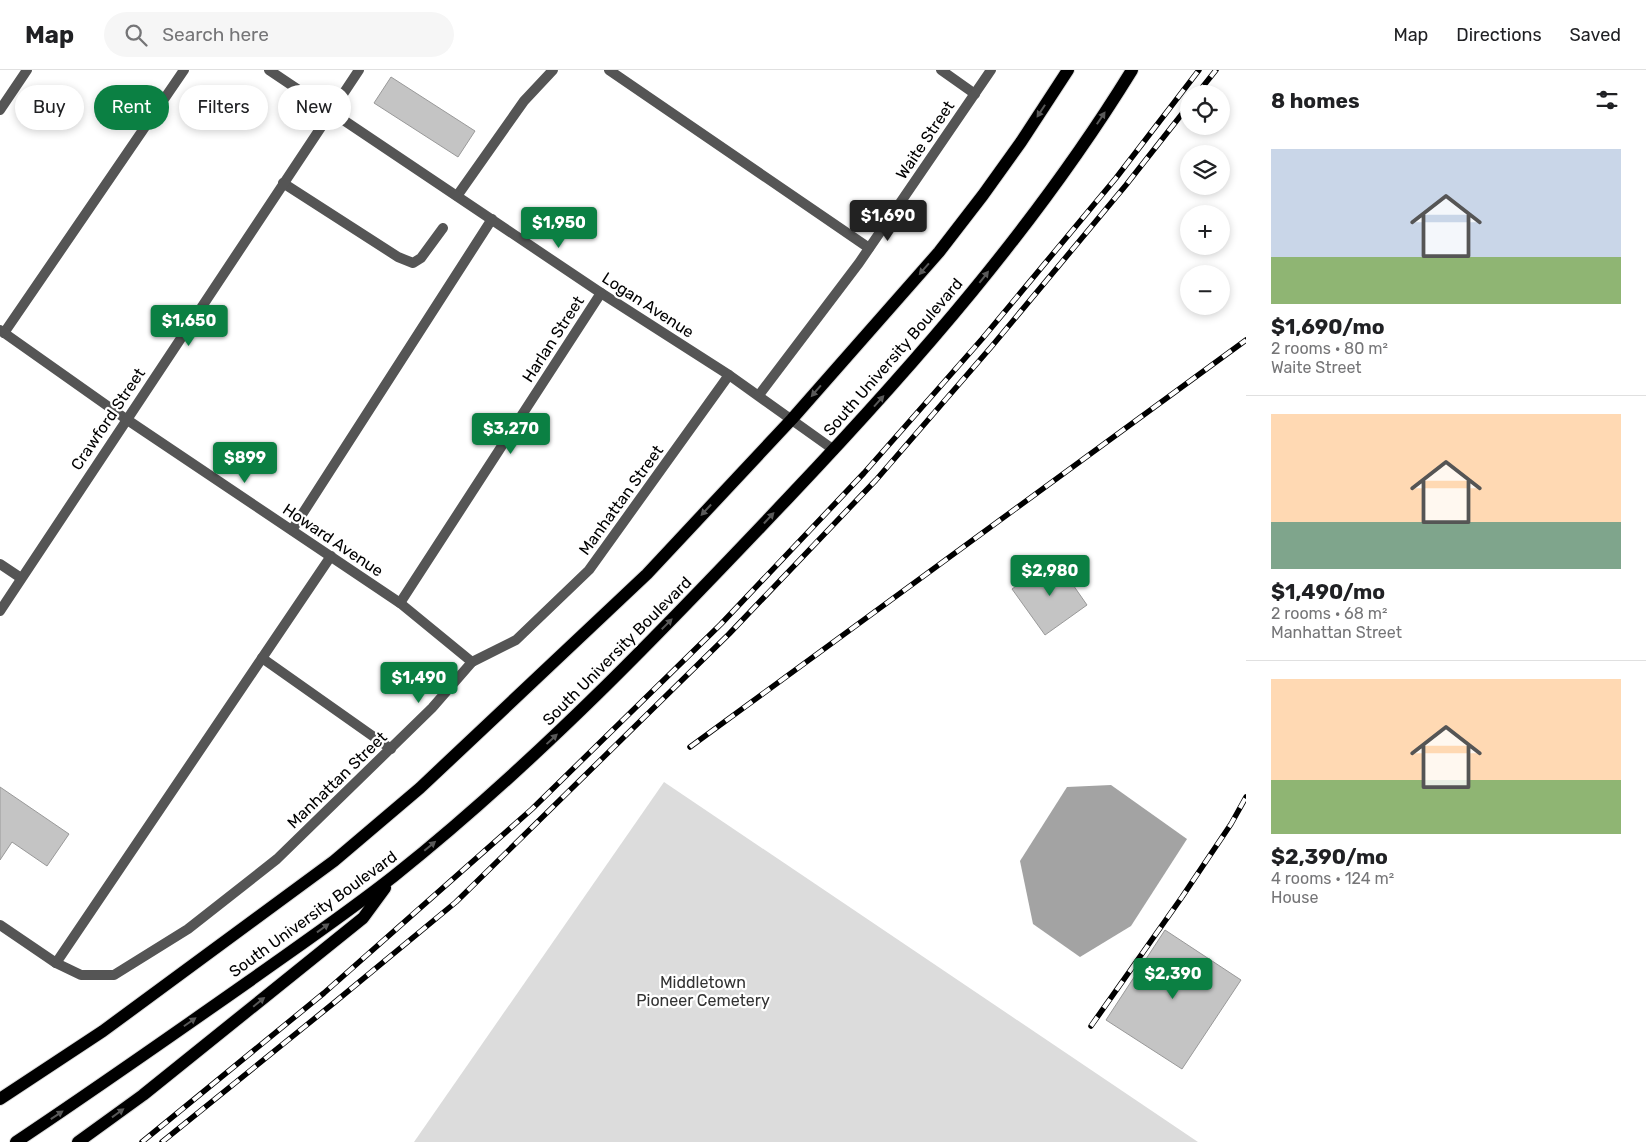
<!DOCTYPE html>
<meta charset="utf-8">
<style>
:root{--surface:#fff;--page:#f6f6f6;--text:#202124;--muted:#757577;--line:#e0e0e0;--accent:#0b8043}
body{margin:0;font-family:Rubik,sans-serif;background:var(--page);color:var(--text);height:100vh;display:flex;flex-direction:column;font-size:19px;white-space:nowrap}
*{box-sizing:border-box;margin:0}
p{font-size:16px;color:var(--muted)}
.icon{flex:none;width:28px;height:28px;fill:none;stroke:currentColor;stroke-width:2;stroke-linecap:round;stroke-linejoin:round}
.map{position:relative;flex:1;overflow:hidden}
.sheet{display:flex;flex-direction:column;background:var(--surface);width:400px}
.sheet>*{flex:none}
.top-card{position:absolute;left:15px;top:15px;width:475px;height:45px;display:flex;gap:10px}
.fabs{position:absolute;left:1180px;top:15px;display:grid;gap:10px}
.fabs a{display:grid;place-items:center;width:50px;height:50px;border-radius:50%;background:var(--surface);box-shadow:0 2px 8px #0003;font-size:25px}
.price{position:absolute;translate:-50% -42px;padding:0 11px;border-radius:5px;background:var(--accent);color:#fff;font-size:16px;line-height:32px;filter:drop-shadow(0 1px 2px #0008)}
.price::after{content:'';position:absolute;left:50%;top:30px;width:15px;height:11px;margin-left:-8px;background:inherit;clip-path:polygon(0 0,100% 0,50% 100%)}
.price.active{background:#222;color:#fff}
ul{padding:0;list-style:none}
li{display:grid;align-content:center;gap:10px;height:265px;padding:0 25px}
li+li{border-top:1px solid var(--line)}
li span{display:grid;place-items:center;height:155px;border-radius:0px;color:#555}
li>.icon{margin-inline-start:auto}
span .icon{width:90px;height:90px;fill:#fffc;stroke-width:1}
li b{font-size:21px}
h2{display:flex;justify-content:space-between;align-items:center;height:60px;padding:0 25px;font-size:21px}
.chip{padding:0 18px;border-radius:22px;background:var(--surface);box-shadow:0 2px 8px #0003;font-size:18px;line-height:45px}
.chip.active{background:var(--accent);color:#fff}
header{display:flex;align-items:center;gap:30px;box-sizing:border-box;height:70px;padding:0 25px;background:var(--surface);border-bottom:1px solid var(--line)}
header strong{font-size:24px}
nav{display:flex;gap:28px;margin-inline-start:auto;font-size:18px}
.search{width:350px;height:45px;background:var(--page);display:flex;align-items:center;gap:12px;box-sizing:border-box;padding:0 18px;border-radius:28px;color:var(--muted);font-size:19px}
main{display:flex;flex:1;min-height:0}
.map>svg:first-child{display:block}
.green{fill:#dcdcdc}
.water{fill:#a3a3a3}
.building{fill:#c4c4c4;stroke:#999}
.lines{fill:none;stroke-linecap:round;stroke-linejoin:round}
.primary-casing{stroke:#dbdbdb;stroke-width:14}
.lane{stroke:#555;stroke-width:10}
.street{stroke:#555;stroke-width:10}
.primary{stroke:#000;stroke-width:12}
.rail-casing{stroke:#000;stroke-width:5.5}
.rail{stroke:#fff;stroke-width:4;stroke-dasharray:11;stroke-linecap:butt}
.oneway{fill:#595959}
.labels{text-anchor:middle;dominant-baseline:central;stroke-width:4.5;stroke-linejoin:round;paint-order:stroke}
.street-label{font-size:16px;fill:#000;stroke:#fff}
.park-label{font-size:16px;fill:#333;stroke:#fff}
</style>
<header>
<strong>Map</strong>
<div class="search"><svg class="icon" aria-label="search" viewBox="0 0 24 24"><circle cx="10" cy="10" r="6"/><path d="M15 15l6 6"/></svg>Search here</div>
<nav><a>Map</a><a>Directions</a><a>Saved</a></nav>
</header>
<main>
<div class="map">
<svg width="1246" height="1072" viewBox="0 0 1246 1072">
<rect width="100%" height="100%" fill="#fff"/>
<!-- green -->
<polygon class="green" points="664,712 1198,1072 414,1072"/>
<!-- water -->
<polygon class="water" points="1111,715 1187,769 1131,856 1080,887 1033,854 1020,791 1067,717"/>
<!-- building -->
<g class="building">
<polygon points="391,7 475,61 458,87 374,33"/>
<polygon points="1055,489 1087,535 1045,565 1012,519"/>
<polygon points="0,717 69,764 47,796 12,772 0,790"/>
<polygon points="1165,860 1241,910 1182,999 1106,950"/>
</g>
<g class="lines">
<!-- primary casing -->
<g class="primary-casing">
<g id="primary">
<polyline points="0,1029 103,961 334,791 420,718 647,504 792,349 939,182 983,125 1021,72 1068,0"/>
<path d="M16,1072C94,1020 171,966 248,912C297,877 347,843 394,806C537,692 664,559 789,427C915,294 1036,156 1132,0"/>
<polyline points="78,1072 143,1025 363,848 385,818"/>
</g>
</g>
<!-- lane -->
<g class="lane">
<polyline points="609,0 869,178"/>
<polyline points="0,40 27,0"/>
<polyline points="283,113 398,187 413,193 421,188 443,158"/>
<polyline points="457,126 524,31 553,0"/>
<polyline points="4,263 184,0"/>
<polyline points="292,460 492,149"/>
<polyline points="262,588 391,679"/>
<polyline points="0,855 56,893 331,486"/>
</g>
<!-- street -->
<g class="street">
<polyline points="269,0 601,223 729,305 834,380"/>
<polyline points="941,0 975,24"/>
<polyline points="0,260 126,349 400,533 472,592"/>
<polyline points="759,325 859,193 991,0"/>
<polyline points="0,494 21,508"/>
<polyline points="400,533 601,223"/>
<polyline points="0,541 359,0"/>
<polyline points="56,893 81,905 114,905 188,859 277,789 432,638 472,592 516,570 589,500 729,305"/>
</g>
<!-- primary -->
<use href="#primary" class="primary"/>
<!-- rail casing -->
<g class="rail-casing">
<g id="rail">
<polyline points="1197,24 1216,0"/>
<polyline points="690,677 1246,270"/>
<polyline points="1091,956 1182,827 1231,754 1246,727"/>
<polyline points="142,1072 324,923 532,739 721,554 864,403 982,269 1116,108 1199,0"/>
<polyline points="162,1072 335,932 456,832 729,564 876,410 992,276 1126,115 1189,35"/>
</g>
</g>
<!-- rail -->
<use href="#rail" class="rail"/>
</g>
<!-- one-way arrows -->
<defs><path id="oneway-solid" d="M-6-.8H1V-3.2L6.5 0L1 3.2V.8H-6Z" transform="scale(1.25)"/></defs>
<g class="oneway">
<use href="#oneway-solid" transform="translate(1041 41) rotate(123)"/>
<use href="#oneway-solid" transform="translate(1101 48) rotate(-56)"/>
<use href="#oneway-solid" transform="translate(924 199) rotate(131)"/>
<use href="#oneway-solid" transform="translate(984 207) rotate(-52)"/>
<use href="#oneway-solid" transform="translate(816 321) rotate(131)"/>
<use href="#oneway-solid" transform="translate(879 331) rotate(-48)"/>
<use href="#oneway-solid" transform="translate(706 440) rotate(133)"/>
<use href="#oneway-solid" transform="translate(769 448) rotate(-47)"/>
<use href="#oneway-solid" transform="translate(667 554) rotate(-45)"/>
<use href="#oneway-solid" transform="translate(552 669) rotate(-43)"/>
<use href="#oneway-solid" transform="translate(430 776) rotate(-40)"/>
<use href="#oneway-solid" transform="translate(323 858) rotate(-36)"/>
<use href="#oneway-solid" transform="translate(259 932) rotate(-39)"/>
<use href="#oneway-solid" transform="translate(190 952) rotate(-35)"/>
<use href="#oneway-solid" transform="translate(118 1043) rotate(-36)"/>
<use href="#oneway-solid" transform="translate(57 1045) rotate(-34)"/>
</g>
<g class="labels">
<!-- street labels -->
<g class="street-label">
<text transform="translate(925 70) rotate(-56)">Waite Street</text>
<text transform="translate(648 235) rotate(33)">Logan Avenue</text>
<text transform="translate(553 269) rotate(-57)">Harlan Street</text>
<text transform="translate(893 287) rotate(-49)">South University Boulevard</text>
<text transform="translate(108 349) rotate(-56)">Crawford Street</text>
<text transform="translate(621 430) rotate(-54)">Manhattan Street</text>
<text transform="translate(333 470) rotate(34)">Howard Avenue</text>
<text transform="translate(617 581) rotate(-45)">South University Boulevard</text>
<text transform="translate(337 710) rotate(-44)">Manhattan Street</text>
<text transform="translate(313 844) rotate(-36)">South University Boulevard</text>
</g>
<!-- park labels -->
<g class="park-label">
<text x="703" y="912">Middletown<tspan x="703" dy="18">Pioneer Cemetery</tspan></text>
</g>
</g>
</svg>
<div class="fabs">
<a><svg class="icon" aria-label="locate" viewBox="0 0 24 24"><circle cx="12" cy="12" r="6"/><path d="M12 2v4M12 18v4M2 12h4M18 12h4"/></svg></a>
<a><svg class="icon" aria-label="layers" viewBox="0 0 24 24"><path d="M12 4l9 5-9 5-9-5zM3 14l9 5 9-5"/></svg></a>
<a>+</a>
<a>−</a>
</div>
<b class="price active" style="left:888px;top:172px">$1,690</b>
<b class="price" style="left:559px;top:179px">$1,950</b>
<b class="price" style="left:189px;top:277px">$1,650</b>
<b class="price" style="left:511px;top:385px">$3,270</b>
<b class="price" style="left:245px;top:414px">$899</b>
<b class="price" style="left:1050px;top:527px">$2,980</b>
<b class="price" style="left:419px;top:634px">$1,490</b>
<b class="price" style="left:1173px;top:930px">$2,390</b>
<div class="top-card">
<a class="chip">Buy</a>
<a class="chip active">Rent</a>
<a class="chip">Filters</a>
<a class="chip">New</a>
</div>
</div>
<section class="sheet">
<h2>8 homes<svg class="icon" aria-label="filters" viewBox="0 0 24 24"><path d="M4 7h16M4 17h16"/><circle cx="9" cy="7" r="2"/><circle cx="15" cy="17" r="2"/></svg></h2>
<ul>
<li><span style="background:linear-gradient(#c9d6e8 70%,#8fb573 0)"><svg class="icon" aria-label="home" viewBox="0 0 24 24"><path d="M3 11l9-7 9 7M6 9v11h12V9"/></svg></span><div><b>$1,690/mo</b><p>2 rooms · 80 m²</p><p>Waite Street</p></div></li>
<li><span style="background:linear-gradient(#ffd9b3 70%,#7fa58c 0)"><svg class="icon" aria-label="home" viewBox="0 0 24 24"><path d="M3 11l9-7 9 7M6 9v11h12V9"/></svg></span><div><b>$1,490/mo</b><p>2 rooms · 68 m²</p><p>Manhattan Street</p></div></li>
<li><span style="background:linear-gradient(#ffd9b3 65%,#8fb573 0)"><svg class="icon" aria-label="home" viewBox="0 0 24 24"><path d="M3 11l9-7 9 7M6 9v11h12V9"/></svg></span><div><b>$2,390/mo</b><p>4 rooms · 124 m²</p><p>House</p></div></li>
</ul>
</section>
</main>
